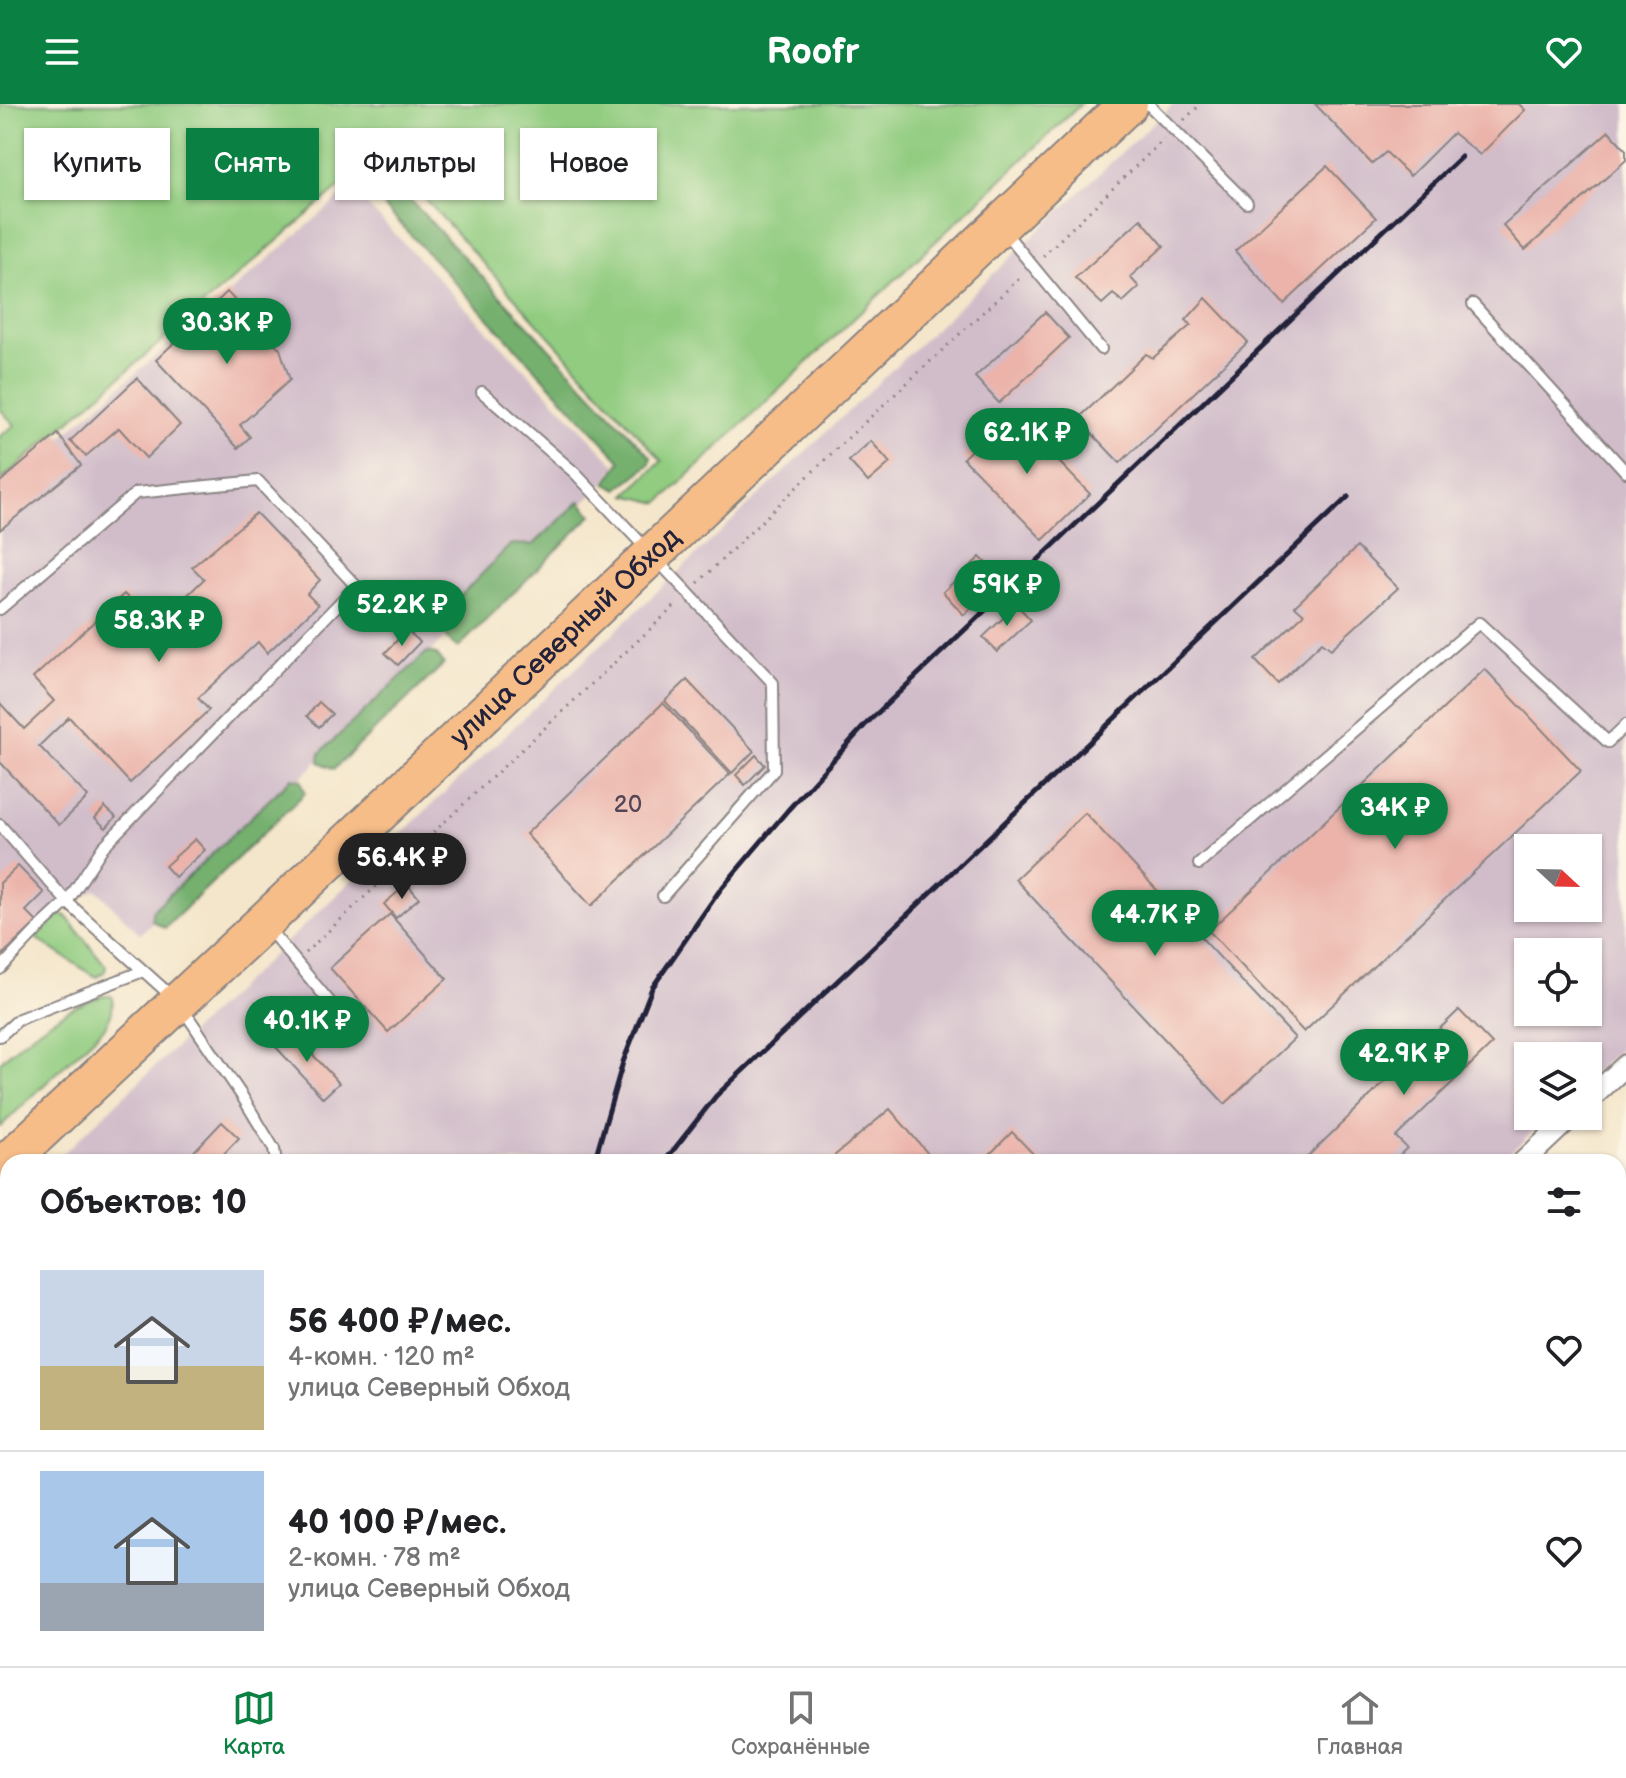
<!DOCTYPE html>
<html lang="ru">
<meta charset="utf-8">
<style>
:root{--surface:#fff;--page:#f6f6f6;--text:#202124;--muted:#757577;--line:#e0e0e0;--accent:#0b8043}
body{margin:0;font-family:"Balsamiq Sans",sans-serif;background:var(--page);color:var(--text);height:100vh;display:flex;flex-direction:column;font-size:30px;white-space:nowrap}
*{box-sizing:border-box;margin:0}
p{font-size:26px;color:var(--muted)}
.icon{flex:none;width:44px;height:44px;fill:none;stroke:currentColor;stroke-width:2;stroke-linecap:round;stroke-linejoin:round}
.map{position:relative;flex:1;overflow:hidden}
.sheet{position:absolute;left:0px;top:1050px;width:1626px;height:512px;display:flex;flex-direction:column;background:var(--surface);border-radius:24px 24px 0 0;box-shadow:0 2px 6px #0004}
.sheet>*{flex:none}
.hud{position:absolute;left:24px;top:24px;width:800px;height:72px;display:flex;gap:16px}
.needle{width:52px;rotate:112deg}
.controls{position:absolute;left:1514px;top:730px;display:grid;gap:16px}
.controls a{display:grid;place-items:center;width:88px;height:88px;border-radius:0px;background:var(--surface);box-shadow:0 2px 6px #0004;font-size:40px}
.price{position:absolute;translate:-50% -68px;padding:0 18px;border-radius:28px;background:var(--accent);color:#fff;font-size:26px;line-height:52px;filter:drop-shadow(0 2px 4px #0008)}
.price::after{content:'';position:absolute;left:50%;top:48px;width:24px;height:18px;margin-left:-12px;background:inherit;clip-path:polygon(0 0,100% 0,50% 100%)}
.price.active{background:#222;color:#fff}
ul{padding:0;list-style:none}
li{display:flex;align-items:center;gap:24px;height:200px;padding:0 40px}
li+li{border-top:2px solid var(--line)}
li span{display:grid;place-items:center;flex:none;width:224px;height:160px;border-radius:0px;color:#555}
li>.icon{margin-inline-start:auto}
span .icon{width:96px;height:96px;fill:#fffc;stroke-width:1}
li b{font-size:34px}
h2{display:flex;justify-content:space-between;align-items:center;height:96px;padding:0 40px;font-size:34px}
.pill{padding:0 28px;border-radius:0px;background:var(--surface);box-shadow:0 2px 6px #0004;font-size:28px;line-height:72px}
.pill.active{background:var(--accent);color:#fff}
header{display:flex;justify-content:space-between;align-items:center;height:104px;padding:0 40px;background:var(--accent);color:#fff;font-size:36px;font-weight:600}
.tab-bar{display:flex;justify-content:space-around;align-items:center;height:112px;border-top:2px solid var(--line);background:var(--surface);font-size:22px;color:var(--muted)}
.tab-bar a{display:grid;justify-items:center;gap:4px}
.tab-bar .active{color:var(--accent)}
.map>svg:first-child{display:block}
.industrial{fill:#d1bdca;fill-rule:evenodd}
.green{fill:#91cc80;stroke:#5a775e;stroke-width:2}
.forest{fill:#74b06e;stroke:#4b6954;stroke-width:2}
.building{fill:#ebb3aa}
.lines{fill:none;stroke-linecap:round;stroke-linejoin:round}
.lane-casing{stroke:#8b8483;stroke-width:14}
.street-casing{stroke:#8b8483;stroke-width:24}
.highway-casing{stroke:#8b8483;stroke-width:42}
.path{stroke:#8b8483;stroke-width:3;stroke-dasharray:2 6;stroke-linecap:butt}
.lane{stroke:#fff;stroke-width:10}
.street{stroke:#fff;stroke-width:20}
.highway{stroke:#f7bd88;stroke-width:38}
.rail{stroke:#22223b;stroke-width:5}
.labels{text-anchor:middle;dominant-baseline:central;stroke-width:7;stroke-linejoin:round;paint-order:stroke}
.number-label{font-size:24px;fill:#544657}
.street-label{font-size:28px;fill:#22223b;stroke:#fcf5e5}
</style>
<header><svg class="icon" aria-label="menu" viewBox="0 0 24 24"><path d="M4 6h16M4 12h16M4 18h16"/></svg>Roofr<svg class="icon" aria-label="heart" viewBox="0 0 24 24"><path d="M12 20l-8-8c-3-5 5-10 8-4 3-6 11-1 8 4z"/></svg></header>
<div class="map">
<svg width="1626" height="1562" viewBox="0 0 1626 1562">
<rect width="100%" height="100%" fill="#fcf5e5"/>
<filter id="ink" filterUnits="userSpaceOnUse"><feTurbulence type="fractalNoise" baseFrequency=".0125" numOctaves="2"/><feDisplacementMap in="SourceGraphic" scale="16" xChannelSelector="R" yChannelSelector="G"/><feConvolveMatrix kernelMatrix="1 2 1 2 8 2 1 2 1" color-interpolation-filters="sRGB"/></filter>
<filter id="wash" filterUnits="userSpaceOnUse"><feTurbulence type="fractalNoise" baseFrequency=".006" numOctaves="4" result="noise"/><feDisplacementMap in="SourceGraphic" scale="32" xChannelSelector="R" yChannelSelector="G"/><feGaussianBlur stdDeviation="1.8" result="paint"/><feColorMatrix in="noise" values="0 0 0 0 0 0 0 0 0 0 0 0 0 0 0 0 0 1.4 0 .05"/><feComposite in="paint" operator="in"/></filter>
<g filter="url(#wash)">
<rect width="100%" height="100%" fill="#f4e6cb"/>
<!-- industrial -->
<g class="industrial">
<path d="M1173,0H1626V939L1588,975V952H1528V1012H1549L1500,1058H54ZM1528,744H1588V804H1528ZM1528,848H1588V908H1528Z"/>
<polygon points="351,84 616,361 603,380 140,830 96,785 39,819 0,857 0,386"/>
<polygon points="1626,1173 1626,1562 1210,1562 1219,1554 1618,1554 1618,1180"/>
<polygon points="0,1543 8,1543 8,1554 135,1554 195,1559 207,1562 0,1562"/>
</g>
<!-- green -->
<g class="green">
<polygon points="0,0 1081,0 659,399 626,391 662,357 390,56 351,73 0,377 0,332 15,321 0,305"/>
<polygon points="59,811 65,811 106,862 105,867 98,873 91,870 37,835 37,831"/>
<path d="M102,892H111L113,894L112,908L105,923L0,1023V958C32,929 60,906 102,892Z"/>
</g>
<!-- forest -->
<g class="forest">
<polygon points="386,70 651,353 650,360 618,385 606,379 621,357 368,85 373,73"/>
<polygon points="580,397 592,411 458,544 447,535 445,508 511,440 533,441"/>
<polygon points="427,548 436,550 444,560 334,665 319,658 320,649"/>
<polygon points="292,674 301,676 305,689 165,824 152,817 152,807"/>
</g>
<g id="blocks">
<!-- building -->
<g class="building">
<polygon points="1315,0 1519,0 1525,6 1480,51 1453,29 1410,72 1386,48 1372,60"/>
<polygon points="1609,27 1626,46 1626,56 1525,146 1503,121"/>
<polygon points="1327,62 1376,114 1284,200 1235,147"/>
<polygon points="1141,115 1164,142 1130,173 1139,183 1123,198 1113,190 1102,200 1075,174"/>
<polygon points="227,188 280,245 290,276 240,321 250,333 238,344 156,256"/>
<polygon points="1206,194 1248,238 1120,359 1078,315 1146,250 1153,254 1191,221 1186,216"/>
<polygon points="1045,208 1069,234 999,299 975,273"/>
<polygon points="137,274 180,321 146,354 119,324 86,352 70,337"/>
<polygon points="1011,308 1090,390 1043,436 963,354"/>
<polygon points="58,330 81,361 0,426 0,378"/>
<polygon points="871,337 890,359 868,378 849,357"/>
<polygon points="256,409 320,476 307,490 318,501 267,549 258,538 198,594 209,606 130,679 69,613 39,642 88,693 59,721 0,658 0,599 24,625 54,597 33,574 124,490 156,522 204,475 192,463"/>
<polygon points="1357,443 1398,484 1331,545 1322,538 1278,580 1255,556 1304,510 1295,502"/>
<polygon points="980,453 1002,475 964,511 943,488"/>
<polygon points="1017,501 1031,516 997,548 983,533"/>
<polygon points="407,526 420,538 398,561 385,549"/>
<polygon points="1485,565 1581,667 1304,928 1209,827"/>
<polygon points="687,576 754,647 732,669 665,597"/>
<polygon points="319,598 332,610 319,623 307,612"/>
<polygon points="663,599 730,670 591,802 526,730"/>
<polygon points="756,651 765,661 745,681 736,671"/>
<polygon points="105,703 116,713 106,724 95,714"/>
<polygon points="1085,709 1295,934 1225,1000 1015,775"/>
<polygon points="195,735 205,746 175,773 165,762"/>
<polygon points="18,762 44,789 26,807 37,818 0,853 0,779"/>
<polygon points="407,780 419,794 396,814 384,800"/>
<polygon points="390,810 447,875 388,928 330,864"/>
<polygon points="1459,906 1492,940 1396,1033 1407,1044 1392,1058 1302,1058"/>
<polygon points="291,927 339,979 323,994 275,942"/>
<polygon points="890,1005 935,1058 827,1058"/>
<polygon points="222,1018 239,1034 216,1058 184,1058"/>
<polygon points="1012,1028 1041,1058 982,1058"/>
<polygon points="1618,1211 1626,1219 1626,1269 1618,1277"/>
<polygon points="1626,1379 1626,1562 1618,1553 1618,1386"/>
<polygon points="678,1554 727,1554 719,1562 670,1562"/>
<polygon points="862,1554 893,1554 885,1562 871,1562"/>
<polygon points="948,1554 977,1554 968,1562 955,1562"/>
<polygon points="997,1554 1019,1554 1026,1562 1004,1562"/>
<polygon points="1392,1554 1431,1554 1438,1562 1395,1562 1390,1556"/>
<polygon points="1439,1554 1510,1554 1501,1562 1447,1562"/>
</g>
</g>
</g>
<g filter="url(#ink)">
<use href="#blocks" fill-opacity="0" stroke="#8b8483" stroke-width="2"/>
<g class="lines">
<!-- lane casing -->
<g class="lane-casing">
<g id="lane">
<polyline points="1148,0 1247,99"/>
<polyline points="1003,126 1101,245"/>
<polyline points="1473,200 1626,368"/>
<polyline points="482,288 575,369 773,579 774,666 663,792"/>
<polyline points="0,505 136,389 258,377 356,482 103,743 67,798 39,824 0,865"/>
<polyline points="0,721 67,798 178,898 242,992 274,1045 276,1058"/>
<polyline points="1199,760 1479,519 1608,638 1626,621"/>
<polyline points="267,823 354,927"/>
<polyline points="0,932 19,915 143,867"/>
<polyline points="1618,1151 1626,1144"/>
<polyline points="1618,1174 1626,1182"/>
<polyline points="1113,1554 1120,1562"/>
</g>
</g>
<!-- street casing -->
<g class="street-casing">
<g id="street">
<polyline points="1588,997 1626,961"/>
<polyline points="1523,1058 1572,1012"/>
</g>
</g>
<!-- highway casing -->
<g class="highway-casing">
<g id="highway">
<path id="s1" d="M0,1065L264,818L1128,0"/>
</g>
</g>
<!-- path -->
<g class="path">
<polyline points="1184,16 1201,0"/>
<polyline points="1043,152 1164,35"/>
<polyline points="698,479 834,347 1023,171"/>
<polyline points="305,849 678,499"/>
</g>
<!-- lane -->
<use href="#lane" class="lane"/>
<!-- street -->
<use href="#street" class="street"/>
<!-- highway -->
<use href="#highway" class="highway"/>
<!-- rail -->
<g class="rail">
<polyline points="594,1058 623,958 652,884 720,786 787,707 866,620 1461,53"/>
<polyline points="664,1058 716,992 1348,393"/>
<polyline points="567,1554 569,1562"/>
</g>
</g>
</g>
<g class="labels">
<!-- number labels -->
<g class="number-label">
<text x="628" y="700">20</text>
</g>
<!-- street labels -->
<g class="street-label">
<text stroke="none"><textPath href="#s1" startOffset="776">улица Северный Обход</textPath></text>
</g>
</g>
</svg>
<div class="controls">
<a><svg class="needle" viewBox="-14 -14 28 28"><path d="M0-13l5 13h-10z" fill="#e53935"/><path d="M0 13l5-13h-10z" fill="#757577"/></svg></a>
<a><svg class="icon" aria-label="locate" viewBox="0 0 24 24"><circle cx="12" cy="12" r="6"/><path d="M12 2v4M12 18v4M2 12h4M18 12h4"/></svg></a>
<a><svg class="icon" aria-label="layers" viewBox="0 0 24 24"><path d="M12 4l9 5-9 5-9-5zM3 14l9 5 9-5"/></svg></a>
</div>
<b class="price" style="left:227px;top:262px">30.3K ₽</b>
<b class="price" style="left:1027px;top:372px">62.1K ₽</b>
<b class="price" style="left:1007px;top:524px">59K ₽</b>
<b class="price" style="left:402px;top:544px">52.2K ₽</b>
<b class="price" style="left:159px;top:560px">58.3K ₽</b>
<b class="price" style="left:1395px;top:747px">34K ₽</b>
<b class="price active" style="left:402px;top:797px">56.4K ₽</b>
<b class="price" style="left:1155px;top:854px">44.7K ₽</b>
<b class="price" style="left:307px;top:960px">40.1K ₽</b>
<b class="price" style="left:1404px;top:993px">42.9K ₽</b>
<div class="hud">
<a class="pill">Купить</a>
<a class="pill active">Снять</a>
<a class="pill">Фильтры</a>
<a class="pill">Новое</a>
</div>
<section class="sheet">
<h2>Объектов: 10<svg class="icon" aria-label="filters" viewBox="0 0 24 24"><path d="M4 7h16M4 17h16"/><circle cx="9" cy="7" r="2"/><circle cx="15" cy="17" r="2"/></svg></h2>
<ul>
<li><span style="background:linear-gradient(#c9d6e8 60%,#c2b280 0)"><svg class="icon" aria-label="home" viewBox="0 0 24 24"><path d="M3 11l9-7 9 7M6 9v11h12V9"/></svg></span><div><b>56 400 ₽/мес.</b><p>4-комн. · 120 m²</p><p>улица Северный Обход</p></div><svg class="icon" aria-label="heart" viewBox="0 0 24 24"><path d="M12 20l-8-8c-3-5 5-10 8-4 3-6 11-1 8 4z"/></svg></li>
<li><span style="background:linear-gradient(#a9c7e8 70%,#9aa5b1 0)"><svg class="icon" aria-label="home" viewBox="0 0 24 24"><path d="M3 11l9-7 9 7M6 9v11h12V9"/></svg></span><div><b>40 100 ₽/мес.</b><p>2-комн. · 78 m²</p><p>улица Северный Обход</p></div><svg class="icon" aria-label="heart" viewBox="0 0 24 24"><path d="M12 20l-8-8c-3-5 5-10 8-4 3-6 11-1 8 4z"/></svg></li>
</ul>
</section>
</div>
<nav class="tab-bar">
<a class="active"><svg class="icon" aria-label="map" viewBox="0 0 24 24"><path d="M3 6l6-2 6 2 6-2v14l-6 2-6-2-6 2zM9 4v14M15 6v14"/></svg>Карта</a>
<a><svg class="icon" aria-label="saved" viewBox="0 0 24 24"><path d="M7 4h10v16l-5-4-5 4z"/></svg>Сохранённые</a>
<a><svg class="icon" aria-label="home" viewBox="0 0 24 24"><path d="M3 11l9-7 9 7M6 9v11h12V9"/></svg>Главная</a>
</nav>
